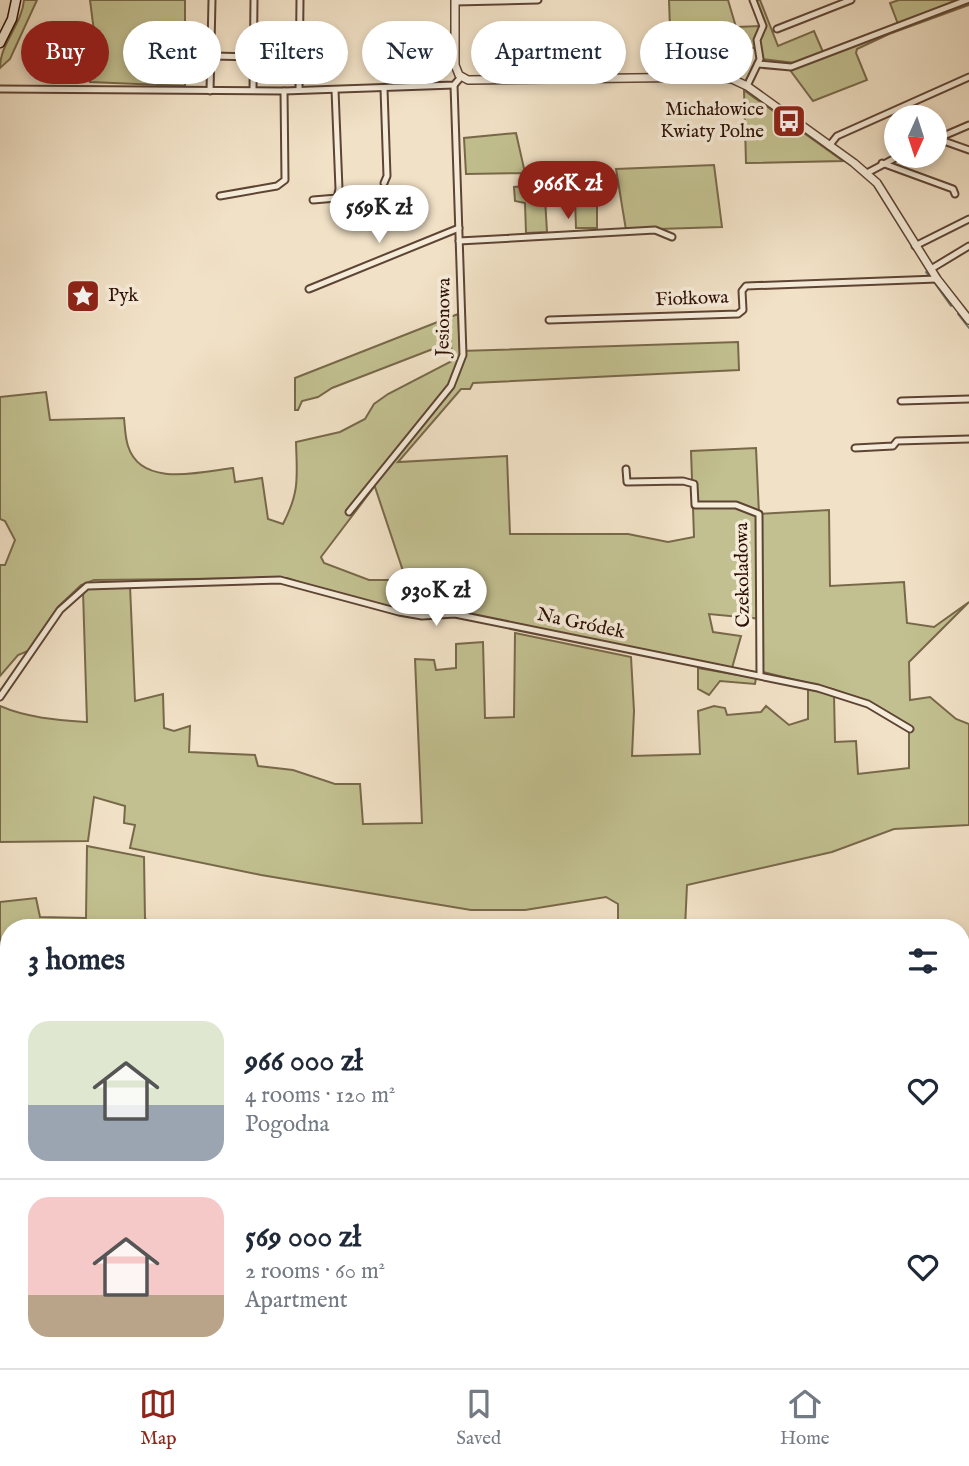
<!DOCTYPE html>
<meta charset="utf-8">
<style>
:root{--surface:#fff;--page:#f2f2f3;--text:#1f2937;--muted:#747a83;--line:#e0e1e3;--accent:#8f2418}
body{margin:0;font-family:"IM FELL English",serif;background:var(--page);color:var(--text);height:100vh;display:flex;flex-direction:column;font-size:26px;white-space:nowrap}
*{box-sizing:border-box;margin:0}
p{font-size:23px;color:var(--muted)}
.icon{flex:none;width:38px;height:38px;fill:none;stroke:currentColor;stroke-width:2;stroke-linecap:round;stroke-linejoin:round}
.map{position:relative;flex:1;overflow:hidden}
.side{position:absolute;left:0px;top:919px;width:970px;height:450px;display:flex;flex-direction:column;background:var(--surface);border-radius:28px 28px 0 0;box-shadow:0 4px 10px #0003}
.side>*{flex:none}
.hud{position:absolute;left:21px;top:21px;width:928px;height:63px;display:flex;gap:14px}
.needle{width:46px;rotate:183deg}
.tools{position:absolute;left:884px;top:105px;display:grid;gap:14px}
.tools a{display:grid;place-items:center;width:63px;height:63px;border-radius:50%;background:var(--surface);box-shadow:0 4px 10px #0003;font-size:35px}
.price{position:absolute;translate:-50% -60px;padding:0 16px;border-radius:24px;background:#fff;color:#222;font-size:23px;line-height:46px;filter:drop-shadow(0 2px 4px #0008)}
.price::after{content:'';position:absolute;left:50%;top:42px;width:21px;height:16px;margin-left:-10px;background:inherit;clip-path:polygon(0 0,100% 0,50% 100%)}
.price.on{background:var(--accent);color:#fff}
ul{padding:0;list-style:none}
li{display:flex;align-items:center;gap:21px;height:175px;padding:0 28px}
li+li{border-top:2px solid var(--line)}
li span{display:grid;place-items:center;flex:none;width:196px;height:140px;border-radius:21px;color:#555}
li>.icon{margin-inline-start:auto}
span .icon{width:84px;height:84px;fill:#fffc;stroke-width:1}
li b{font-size:30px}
h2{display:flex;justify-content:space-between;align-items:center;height:84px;padding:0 28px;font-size:30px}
.pill{padding:0 24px;border-radius:32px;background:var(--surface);box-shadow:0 4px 10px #0003;font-size:24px;line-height:63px}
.pill.on{background:var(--accent);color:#fff}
.dock{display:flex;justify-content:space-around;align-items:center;height:98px;border-top:2px solid var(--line);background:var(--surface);font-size:19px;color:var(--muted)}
.dock a{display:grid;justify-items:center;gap:4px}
.dock .on{color:var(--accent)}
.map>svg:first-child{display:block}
.green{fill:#c2c090;stroke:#78684a;stroke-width:2;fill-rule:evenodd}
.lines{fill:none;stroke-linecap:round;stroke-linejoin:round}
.stream{stroke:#6f786b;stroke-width:2}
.minor-casing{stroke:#5e4434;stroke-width:9}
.tertiary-casing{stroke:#5e4434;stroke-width:10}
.secondary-casing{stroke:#2d0f04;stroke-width:11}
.minor{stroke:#f6ecda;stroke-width:5}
.tertiary{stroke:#f6ecda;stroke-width:7}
.secondary{stroke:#f6ecda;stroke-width:8}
.labels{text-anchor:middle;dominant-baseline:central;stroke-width:7;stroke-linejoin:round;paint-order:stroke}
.poi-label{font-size:19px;fill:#2d0f04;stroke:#f6ecda;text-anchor:end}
.street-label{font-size:19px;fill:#2d0f04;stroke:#f6ecda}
</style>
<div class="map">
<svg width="969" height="1368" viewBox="0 0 969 1368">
<rect width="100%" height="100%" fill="#f1e1c6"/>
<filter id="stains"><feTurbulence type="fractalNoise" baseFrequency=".00286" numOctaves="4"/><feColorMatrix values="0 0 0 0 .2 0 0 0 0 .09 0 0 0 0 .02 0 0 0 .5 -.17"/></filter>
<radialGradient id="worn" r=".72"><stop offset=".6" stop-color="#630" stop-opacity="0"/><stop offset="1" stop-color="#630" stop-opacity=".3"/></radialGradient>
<!-- green -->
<g class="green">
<path d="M24,0H37L10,59L0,68C0,43 22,25 24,0Z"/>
<polygon points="90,0 185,0 185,86 90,82 95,39"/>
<polygon points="669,0 728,0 736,27 760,26 756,48 740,48 736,27 670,28"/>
<polygon points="755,0 760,0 778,46 814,31 823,52 795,63 762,59 760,39 765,24"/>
<polygon points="899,0 958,0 898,24 890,3"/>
<polygon points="969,1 969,5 889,34 857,49 856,53 867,80 813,101 790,70"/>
<polygon points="598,30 602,73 534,73 531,32"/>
<polygon points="744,90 745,91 843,161 746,163"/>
<polygon points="516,133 525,173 569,170 570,196 545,198 547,232 526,233 525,203 515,201 514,187 525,186 525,173 466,174 464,138"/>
<polygon points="714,165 722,227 626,230 616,169"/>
<polygon points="597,199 597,228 576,228 575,201"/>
<path d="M458,314L460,351L738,342L739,370L473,383L470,389H461L398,462L507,456L510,534H628L668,542L694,537L691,451L756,448L759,514L829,510L830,586L904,582L907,623L934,627L969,602L909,662L910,700L930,697L956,719L969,724V825L894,829L832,852L687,885L685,928L618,927V904L606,897L525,910H471L261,875L130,848L135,825L124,823L125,806L94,797L88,841L0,842V706C27,718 58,720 87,722L83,591L93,587L130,586L135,701L163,694L164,728L174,731L190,726L189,752L255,755L258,766L293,770L335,784H360L363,824L422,823L415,659L434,660L436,670L456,668V644L483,642L485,718L514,717L515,633L631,657L634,711L632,756L700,754L698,711L714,706L725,708L727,715L761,712L766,706L789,725L808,719V689L834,695L835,742L856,741L858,774L909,768V733L913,728L870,702L832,689L763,672L762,619L709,614L713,632L741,636L732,668L454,611L423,613L355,600L287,578L94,580L81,585L58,607L28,651L18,655L0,676V565H5L15,540L5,521L0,519V397L46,392L50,420L124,418C125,427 125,437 128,446C141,488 201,472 233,468L235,482L262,478L268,519L283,524C300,491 297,477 296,442L340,432L365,419L374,404L388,394L452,361L451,342L332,388L318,397L302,401L298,410H295V378ZM374,487H375L406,580H369L324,563L321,557Z"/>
<polygon points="698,668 756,678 755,684 720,681 709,695 698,689"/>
<polygon points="87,846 144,857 145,919 154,923 154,927 9,928 9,1131 0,1131 0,902 36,898 40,917 86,918"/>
<polygon points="0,1171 9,1172 9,1238 0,1238"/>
<rect x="118" y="1360" width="79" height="8"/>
</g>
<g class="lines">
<!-- stream -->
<g class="stream">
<polyline points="926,272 928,275"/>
<polyline points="934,282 951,306"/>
<polyline points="958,314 969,328"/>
</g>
<!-- minor casing -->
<g class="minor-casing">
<g id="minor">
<polyline points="455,2 538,0"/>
<polyline points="777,29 851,0"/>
<polyline points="254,49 296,49"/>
<polyline points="215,56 253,57"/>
<polyline points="758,64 791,67 967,0"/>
<polyline points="747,86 760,59 757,40 763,26 753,0"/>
<polyline points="0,89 284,91 454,85 461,77"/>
<polyline points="384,89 387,176 384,183"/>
<polyline points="253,90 254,0"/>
<polyline points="299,90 300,0"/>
<polyline points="210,91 212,0"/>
<polyline points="938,139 969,150"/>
<polyline points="934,140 969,125"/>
<polyline points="829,146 837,136 969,77"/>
<polyline points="882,163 953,189 955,194"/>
<polyline points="867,173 899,156"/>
<polyline points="220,196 277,186 285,180 284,91"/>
<polyline points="313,200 337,198 339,189 335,90"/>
<polyline points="459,241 655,230 672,237"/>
<polyline points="915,246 969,219"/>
<polyline points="931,269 969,246"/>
<polyline points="309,289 459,228"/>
<polyline points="549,320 738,314 743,310 742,291 746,286 937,279"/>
<polyline points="901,401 969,399"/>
<polyline points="855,448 893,446 897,441 969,439"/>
<polyline points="626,469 627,482 683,481 694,484 695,505 736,505 759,514 760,675"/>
<polyline points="349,512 451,386 463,355 454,85"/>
<polyline points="0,697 60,610 87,586 280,580 399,612 422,616 455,614 818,688 868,704 910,729"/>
<polyline points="961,1198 969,1196"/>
<polyline points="0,1244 9,1244"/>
<polyline points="590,1360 590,1368"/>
<polyline points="896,1360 898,1368"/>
<polyline points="952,1360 955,1368"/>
<polyline points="509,1368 509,1360"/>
<polyline points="668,1368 668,1360"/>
<polyline points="866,1368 893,1360"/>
</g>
</g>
<!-- tertiary casing -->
<g class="tertiary-casing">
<polyline id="tertiary" points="455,0 455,65 459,75 468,80 716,77 732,79 747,86 854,163 877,183 937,279 969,320"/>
</g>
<!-- secondary casing -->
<g class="secondary-casing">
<polyline id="secondary" points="0,43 12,19 16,0"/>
</g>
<!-- minor -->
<use href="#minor" class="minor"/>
<!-- tertiary -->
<use href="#tertiary" class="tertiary"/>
<!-- secondary -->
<use href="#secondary" class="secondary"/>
</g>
<!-- icons -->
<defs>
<g id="bus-square" transform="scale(1.75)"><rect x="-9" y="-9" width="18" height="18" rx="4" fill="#8f2418" stroke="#f6ecda"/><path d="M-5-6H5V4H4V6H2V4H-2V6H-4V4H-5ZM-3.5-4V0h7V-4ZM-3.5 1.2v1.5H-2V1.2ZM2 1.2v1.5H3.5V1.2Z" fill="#fff"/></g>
<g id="sight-square" transform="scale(1.75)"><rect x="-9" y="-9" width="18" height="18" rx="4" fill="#8f2418" stroke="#f6ecda"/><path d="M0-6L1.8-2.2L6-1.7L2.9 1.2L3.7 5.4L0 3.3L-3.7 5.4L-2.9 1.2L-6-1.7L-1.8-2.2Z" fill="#fff"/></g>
</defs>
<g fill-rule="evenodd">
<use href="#bus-square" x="789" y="121"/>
<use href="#sight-square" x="83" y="296"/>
</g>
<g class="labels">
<!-- poi labels -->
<g class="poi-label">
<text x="764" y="110">Michałowice<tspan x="764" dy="22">Kwiaty Polne</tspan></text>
<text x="108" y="296" text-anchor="start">Pyk</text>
</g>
<!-- street labels -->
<g class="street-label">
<text transform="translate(692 299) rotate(-2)">Fiołkowa</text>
<text transform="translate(444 317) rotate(-89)">Jesionowa</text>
<text transform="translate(743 575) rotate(-91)">Czekoladowa</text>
<text transform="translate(581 624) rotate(12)">Na Gródek</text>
</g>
</g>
<rect width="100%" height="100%" filter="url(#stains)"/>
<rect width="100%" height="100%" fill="url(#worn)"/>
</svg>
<div class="tools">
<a><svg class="needle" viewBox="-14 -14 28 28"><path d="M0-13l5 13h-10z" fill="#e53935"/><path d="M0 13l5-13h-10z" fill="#747a83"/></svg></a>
</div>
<b class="price on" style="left:568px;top:221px">966K zł</b>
<b class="price" style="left:379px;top:245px">569K zł</b>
<b class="price" style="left:436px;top:628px">930K zł</b>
<div class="hud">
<a class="pill on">Buy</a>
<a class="pill">Rent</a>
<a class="pill">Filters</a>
<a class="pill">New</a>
<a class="pill">Apartment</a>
<a class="pill">House</a>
</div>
<section class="side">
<h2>3 homes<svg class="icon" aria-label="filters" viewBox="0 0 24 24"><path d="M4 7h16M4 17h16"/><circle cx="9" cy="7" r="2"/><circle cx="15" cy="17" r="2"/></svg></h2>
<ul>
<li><span style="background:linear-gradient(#dfe7d0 60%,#9aa5b1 0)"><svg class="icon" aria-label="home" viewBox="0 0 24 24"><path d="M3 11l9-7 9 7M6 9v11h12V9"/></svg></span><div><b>966 000 zł</b><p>4 rooms · 120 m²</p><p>Pogodna</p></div><svg class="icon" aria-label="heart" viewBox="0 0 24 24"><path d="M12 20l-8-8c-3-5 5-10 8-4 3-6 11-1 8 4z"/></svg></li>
<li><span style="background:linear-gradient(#f6c9c9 70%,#b9a48a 0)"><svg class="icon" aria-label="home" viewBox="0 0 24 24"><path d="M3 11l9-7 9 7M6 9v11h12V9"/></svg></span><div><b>569 000 zł</b><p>2 rooms · 60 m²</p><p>Apartment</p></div><svg class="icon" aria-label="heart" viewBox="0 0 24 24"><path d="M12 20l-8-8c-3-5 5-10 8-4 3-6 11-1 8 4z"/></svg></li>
</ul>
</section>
</div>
<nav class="dock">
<a class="on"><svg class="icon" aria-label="map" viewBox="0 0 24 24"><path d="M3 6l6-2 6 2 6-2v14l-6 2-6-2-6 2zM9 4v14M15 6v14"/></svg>Map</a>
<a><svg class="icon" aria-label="saved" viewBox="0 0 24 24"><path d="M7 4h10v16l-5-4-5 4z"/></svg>Saved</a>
<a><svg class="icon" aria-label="home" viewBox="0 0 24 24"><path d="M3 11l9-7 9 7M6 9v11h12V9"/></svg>Home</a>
</nav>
